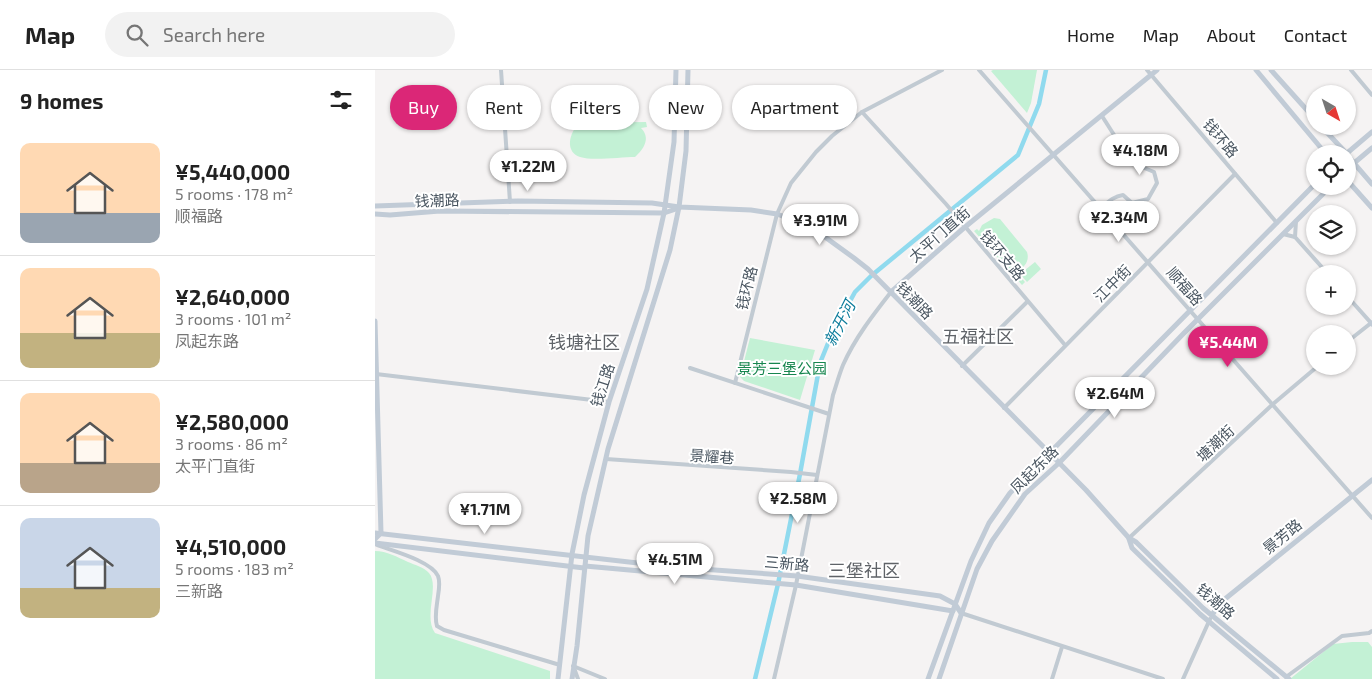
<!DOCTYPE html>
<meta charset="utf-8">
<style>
:root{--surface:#fff;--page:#f2f2f2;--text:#222;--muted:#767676;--line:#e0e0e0;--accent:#db2777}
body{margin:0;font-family:"Exo 2","Noto Sans SC",sans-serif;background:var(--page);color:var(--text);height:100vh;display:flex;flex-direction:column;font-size:19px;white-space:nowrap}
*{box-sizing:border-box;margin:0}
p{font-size:16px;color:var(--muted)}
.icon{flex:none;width:28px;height:28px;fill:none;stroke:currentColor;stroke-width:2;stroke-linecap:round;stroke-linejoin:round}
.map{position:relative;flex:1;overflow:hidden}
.drawer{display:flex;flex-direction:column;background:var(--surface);width:375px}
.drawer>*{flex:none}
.guide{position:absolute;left:15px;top:15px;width:475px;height:45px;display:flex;gap:10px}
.needle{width:32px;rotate:141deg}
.fabs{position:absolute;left:931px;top:15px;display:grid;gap:10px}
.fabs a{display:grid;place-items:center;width:50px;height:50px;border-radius:50%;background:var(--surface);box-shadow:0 1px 4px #0004;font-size:25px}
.price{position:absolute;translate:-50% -42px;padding:0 11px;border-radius:18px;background:#fff;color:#222;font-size:16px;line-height:32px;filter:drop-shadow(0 1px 2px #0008)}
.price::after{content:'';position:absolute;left:50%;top:30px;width:15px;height:11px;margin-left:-8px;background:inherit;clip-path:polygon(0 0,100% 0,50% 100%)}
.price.selected{background:var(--accent);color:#fff}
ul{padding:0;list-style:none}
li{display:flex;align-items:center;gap:15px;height:125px;padding:0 20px}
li+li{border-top:1px solid var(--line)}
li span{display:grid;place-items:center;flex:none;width:140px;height:100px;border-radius:10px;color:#555}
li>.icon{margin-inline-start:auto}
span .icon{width:60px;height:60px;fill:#fffc;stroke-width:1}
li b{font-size:21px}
h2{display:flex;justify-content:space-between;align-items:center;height:60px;padding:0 20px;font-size:21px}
.tag{padding:0 18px;border-radius:22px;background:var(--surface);box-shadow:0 1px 4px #0004;font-size:18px;line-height:45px}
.tag.selected{background:var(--accent);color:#fff}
header{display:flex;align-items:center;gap:30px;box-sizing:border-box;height:70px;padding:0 25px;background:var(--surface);border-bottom:1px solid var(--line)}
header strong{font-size:24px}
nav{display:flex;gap:28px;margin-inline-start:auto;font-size:18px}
.search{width:350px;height:45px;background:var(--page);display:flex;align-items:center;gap:12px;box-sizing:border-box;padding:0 18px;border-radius:28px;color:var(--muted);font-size:19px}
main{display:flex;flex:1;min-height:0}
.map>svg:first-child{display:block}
.green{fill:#c3f1d5}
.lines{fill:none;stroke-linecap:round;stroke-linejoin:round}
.canal{stroke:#90daee;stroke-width:4.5}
.street{stroke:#c1cad2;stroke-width:4}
.secondary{stroke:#c1cbd6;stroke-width:5}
.labels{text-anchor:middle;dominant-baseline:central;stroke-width:4;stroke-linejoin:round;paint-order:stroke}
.street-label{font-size:15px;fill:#4a5661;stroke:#fff}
.park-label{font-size:15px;fill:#17864f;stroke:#fff}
.water-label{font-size:16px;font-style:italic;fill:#0c7c9b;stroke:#fff}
.quarter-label{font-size:18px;fill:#5f6368;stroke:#fff}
</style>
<header>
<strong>Map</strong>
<div class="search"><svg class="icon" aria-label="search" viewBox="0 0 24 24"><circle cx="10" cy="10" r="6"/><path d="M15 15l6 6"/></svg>Search here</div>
<nav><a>Home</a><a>Map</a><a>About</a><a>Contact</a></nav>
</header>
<main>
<section class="drawer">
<h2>9 homes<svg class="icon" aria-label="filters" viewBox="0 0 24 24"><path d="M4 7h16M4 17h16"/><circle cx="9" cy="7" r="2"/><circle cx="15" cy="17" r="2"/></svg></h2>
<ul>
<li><span style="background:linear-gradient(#ffd9b3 70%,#9aa5b1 0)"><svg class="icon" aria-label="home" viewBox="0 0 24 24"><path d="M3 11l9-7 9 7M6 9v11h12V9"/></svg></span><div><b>¥5,440,000</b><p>5 rooms · 178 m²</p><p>顺福路</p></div></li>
<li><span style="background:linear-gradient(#ffd9b3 65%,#c2b280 0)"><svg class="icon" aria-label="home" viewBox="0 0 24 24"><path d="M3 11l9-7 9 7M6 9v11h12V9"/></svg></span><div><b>¥2,640,000</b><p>3 rooms · 101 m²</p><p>凤起东路</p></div></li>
<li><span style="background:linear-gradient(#ffd9b3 70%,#b9a48a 0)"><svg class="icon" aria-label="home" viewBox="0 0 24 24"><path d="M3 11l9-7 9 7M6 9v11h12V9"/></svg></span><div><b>¥2,580,000</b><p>3 rooms · 86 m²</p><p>太平门直街</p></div></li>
<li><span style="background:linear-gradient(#c9d6e8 70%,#c2b280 0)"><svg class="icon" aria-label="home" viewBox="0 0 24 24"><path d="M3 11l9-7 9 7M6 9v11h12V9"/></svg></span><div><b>¥4,510,000</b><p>5 rooms · 183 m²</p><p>三新路</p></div></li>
</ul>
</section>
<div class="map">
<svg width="997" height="609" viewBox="0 0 997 609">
<rect width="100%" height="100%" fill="#f5f3f3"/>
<!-- green -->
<g class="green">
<polygon points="618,0 662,0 656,33 652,43 616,1"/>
<path d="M271,52L272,57L266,58C276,68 269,79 260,87C246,87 217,91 205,87C191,82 194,67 200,58H191L190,53Z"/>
<path d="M619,148L625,149L652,182C655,191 649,199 640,201L650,212L647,215L599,161L602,159L604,161L607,155Z"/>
<polygon points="660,192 666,199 652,212 645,204"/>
<polygon points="375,268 440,280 425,330 369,311 365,307"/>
<path d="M0,481C12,481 22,487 33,492C40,495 49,497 54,503C65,516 48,546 60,563L175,601V609H0Z"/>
<polygon points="977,572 993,572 997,577 997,609 915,609 958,574"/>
</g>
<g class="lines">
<!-- canal -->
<polyline class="canal" points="380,609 403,514 425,404 445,293 456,266 480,222 496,206 643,85 664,34 671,0"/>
<!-- street -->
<g class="street">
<polyline points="126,0 135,132"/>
<polyline points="604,0 997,448"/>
<polyline points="772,0 902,153"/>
<polyline points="976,0 997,25"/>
<polyline points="487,42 571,134 690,275"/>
<path d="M726,138C733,132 739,126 748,125L757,133L773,129L782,113L779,102L760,94L748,79L727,46"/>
<polyline points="908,164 920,167 953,204"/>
<polyline points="920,167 921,151"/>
<polyline points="972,226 996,253 972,272"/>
<polyline points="587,296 652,232"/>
<polyline points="315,298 454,344"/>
<polyline points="1,304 234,332"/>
<polyline points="360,313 402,144 416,113 441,82 457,66 487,42 567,0"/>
<polyline points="629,338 860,104"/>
<polyline points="231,389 416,402 442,405"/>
<polyline points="754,468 898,334 943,296"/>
<path d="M2,475C18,481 56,491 63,506C65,511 64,520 63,526C62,535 59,547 62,556L69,560L185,595"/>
<polyline points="586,543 788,609"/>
<polyline points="198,596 230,609"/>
<polyline points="199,598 203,609"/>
<polyline points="911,607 967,566 994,563 997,561"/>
<path d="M399,609L421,515L458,325C461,316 464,305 468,295C480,268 498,245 516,222"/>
<polyline points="677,609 687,577"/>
<polyline points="808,609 835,549"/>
</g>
<!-- secondary -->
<g class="secondary">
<polyline points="881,0 951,84"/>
<polyline points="896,0 940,49"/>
<polyline points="946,56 972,84"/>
<polyline points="971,84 997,62"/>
<polyline points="972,85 997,114"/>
<polyline points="972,99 997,78"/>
<polyline points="972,110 997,138"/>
<polyline points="0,136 143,131 277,133 304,137 376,140 402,144 426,153 450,167 479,188 493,199 711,420 754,468 761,472 828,538 914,609"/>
<polyline points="0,144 15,145 65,141 289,143 304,138"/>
<polyline points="516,222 590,157 782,0"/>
<polyline points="0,251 6,463"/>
<polyline points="996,253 997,254"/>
<polyline points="0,463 298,497 422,506 565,526 580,534 586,543"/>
<polyline points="0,469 6,463"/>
<polyline points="754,469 757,478 825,544 902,609"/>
<polyline points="0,473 209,498"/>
<polyline points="210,496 421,515 578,541"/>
<polyline points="837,545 845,533 997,410"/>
<polyline points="183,609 197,484 209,425 234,332 272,219 289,143 299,72 301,0"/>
<polyline points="197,609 202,576 213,466 233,379 295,180 304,137 311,81 313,0"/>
<polyline points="553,609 596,491 614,453 635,423 940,114"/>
<polyline points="564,609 602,499 617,471 650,424 684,393 809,263 956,116"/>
</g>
</g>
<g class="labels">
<!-- street labels -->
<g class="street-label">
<text transform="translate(846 68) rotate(50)">钱环路</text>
<text transform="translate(62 130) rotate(-2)">钱潮路</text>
<text transform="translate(564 164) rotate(-41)">太平门直街</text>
<text transform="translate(628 185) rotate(50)">钱环支路</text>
<text transform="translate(737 213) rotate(-45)">江中街</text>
<text transform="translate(810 216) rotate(49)">顺福路</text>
<text transform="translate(371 218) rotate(-76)">钱环路</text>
<text transform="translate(540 230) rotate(46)">钱潮路</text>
<text transform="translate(227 315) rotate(-72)">钱江路</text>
<text transform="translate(840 373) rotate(-43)">塘潮街</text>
<text transform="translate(337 386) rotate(4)">景耀巷</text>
<text transform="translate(659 399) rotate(-45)">凤起东路</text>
<text transform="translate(907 466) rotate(-39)">景芳路</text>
<text transform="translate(412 493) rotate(5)">三新路</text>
<text transform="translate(841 531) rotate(41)">钱潮路</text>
</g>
<!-- park labels -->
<g class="park-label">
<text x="407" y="298">景芳三堡公园</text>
</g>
<!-- water labels -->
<g class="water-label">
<text transform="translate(464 253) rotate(-63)">新开河</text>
</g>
<!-- quarter labels -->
<g class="quarter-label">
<text x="603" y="266">五福社区</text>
<text x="209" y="272">钱塘社区</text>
<text x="489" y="500">三堡社区</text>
</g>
</g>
</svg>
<div class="fabs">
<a><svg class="needle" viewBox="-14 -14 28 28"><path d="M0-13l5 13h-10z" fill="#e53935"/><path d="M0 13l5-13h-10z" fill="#767676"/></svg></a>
<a><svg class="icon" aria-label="locate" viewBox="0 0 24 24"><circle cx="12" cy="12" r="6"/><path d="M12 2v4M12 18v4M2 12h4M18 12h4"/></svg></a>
<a><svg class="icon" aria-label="layers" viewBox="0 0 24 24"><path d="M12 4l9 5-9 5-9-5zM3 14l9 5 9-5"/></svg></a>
<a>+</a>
<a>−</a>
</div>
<b class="price" style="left:765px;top:106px">¥4.18M</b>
<b class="price" style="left:153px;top:122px">¥1.22M</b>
<b class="price" style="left:744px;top:173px">¥2.34M</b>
<b class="price" style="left:445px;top:176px">¥3.91M</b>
<b class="price selected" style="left:853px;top:298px">¥5.44M</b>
<b class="price" style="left:740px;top:349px">¥2.64M</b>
<b class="price" style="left:423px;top:454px">¥2.58M</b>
<b class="price" style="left:110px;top:465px">¥1.71M</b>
<b class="price" style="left:300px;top:515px">¥4.51M</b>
<div class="guide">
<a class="tag selected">Buy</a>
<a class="tag">Rent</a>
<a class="tag">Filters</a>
<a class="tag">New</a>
<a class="tag">Apartment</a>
</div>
</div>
</main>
